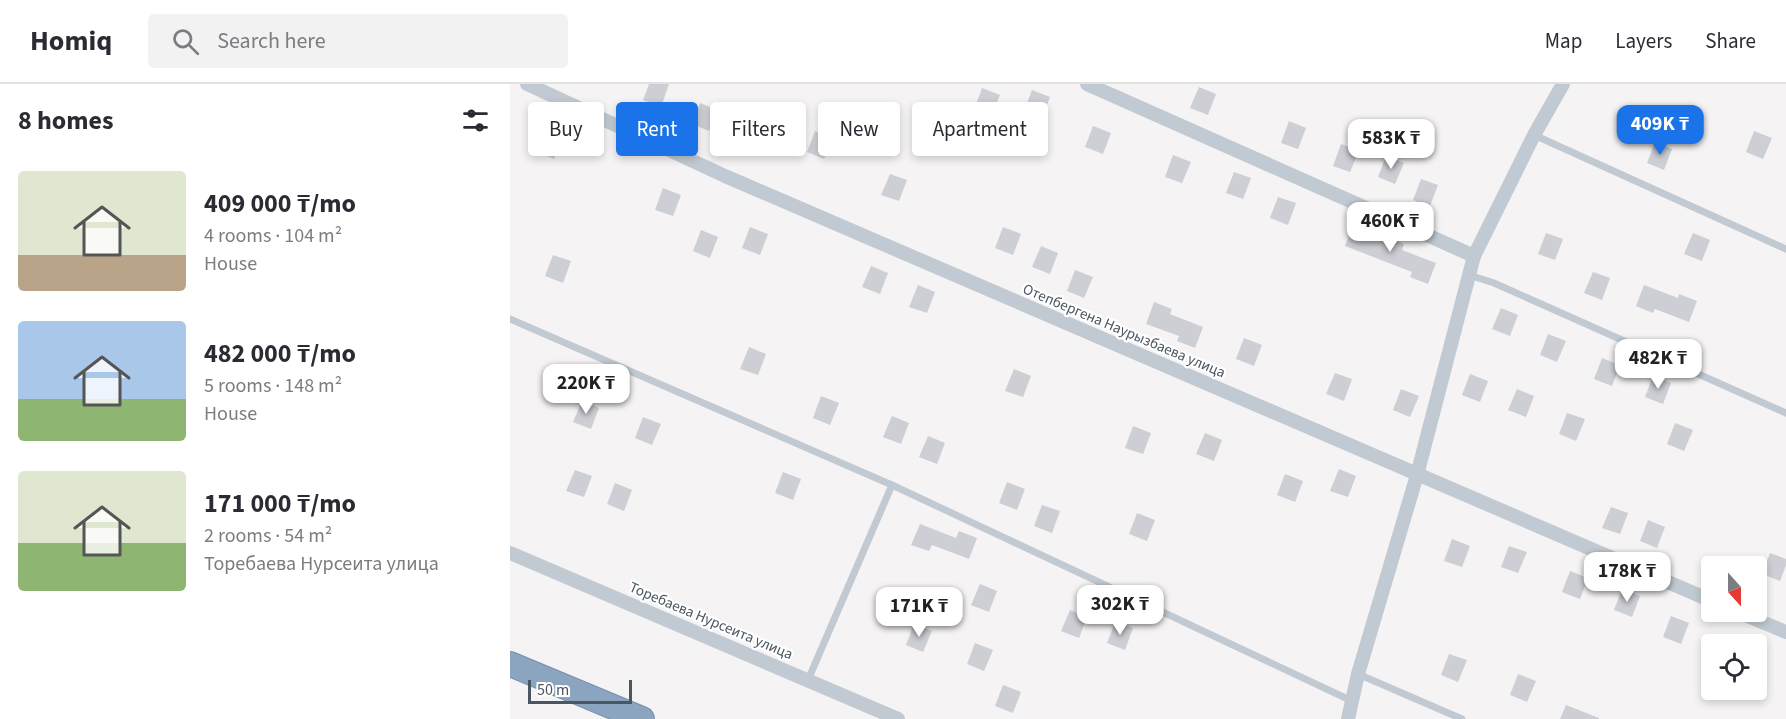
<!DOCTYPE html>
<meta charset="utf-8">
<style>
:root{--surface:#fff;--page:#f2f2f3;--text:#2b2b33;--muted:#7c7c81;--line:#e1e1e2;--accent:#1a73e8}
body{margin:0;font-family:"Source Sans 3",sans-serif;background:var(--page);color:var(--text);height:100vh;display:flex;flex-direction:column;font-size:22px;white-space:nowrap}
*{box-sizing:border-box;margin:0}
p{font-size:20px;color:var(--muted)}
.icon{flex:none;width:33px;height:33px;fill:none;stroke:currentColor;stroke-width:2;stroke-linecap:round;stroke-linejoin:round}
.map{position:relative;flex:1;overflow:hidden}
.drawer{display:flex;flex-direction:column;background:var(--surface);width:510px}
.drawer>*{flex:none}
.banner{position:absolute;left:18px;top:18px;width:570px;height:54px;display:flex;gap:12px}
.needle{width:39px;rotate:159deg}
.tools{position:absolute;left:1191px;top:472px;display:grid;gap:12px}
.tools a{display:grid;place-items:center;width:66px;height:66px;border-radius:6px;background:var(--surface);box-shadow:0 3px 9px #0003;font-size:30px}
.scale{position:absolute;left:18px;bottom:15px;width:104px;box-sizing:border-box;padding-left:6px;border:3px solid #4a5661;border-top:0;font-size:16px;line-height:21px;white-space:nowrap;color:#4a5661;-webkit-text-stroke:4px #fff;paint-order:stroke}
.price{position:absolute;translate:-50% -51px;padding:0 14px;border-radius:12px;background:#fff;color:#222;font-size:20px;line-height:39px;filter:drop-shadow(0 2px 3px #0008)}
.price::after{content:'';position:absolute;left:50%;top:36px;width:18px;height:14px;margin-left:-9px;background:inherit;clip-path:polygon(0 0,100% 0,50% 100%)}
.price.current{background:var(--accent);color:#fff}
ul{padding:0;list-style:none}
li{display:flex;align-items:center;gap:18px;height:150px;padding:0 18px}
li span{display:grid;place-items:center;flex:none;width:168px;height:120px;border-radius:6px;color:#555}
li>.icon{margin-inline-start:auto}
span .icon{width:72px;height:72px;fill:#fffc;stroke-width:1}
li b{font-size:26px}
h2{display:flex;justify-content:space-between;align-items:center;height:72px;padding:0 18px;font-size:26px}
.pill{padding:0 21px;border-radius:6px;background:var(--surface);box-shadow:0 3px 9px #0003;font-size:21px;line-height:54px}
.pill.current{background:var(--accent);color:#fff}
header{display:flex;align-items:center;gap:36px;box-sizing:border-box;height:84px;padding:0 30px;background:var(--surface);border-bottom:2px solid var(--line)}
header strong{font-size:28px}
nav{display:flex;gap:33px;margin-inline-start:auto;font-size:21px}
.search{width:420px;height:54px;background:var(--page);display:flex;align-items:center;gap:15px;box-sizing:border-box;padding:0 21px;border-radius:6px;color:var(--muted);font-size:22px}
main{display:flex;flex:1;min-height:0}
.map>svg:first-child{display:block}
.building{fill:#cdcfd5}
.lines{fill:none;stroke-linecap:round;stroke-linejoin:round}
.highway-casing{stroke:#7690ad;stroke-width:26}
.lane{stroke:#c1cad2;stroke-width:7}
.street{stroke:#c1cad2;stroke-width:14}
.highway{stroke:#8ba5c1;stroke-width:24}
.labels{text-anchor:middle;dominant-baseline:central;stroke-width:4.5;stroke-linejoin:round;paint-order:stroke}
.street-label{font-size:15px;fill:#4a5661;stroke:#fff}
</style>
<header>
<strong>Homiq</strong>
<div class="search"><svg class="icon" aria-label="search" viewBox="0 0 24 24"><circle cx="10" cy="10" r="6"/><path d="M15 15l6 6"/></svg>Search here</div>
<nav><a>Map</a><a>Layers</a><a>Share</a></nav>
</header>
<main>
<section class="drawer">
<h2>8 homes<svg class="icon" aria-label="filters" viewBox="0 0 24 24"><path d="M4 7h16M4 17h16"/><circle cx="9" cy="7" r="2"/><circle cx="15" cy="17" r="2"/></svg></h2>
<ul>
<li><span style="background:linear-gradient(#dfe7d0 70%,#b9a48a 0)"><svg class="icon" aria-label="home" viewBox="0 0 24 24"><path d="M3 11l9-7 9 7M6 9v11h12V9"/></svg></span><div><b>409 000 ₸/mo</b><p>4 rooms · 104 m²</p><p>House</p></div></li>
<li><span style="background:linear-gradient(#a9c7e8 65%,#8fb573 0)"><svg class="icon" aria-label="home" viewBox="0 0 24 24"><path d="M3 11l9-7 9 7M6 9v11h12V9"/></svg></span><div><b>482 000 ₸/mo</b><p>5 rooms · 148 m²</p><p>House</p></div></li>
<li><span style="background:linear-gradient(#dfe7d0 60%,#8fb573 0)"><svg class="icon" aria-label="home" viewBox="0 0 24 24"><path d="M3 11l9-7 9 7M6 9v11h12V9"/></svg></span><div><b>171 000 ₸/mo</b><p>2 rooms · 54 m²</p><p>Торебаева Нурсеита улица</p></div></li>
</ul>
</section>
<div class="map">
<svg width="1276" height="635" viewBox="0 0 1276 635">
<rect width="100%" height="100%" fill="#f5f3f3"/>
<!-- building -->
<g class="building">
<polygon points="139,0 159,0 151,23 133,16"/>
<polygon points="689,3 706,10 698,31 680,24"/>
<polygon points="472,4 490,11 481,32 464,26"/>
<polygon points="522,6 540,13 532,34 514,27"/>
<polygon points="190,19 208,26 199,47 182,40"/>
<polygon points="257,21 274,28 266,50 248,43"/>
<polygon points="779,37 796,44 788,65 771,59"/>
<polygon points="583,42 601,49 593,70 575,63"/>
<polygon points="34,47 52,54 44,75 26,68"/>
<polygon points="305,47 323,54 314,75 297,68"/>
<polygon points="1244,47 1262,54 1253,75 1236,68"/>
<polygon points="1145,58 1162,65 1154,86 1137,79"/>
<polygon points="831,60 849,67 840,88 823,82"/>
<polygon points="663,71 681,78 672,99 655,93"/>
<polygon points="876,72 894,79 885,100 868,93"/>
<polygon points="724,88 741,94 733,115 716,109"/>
<polygon points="380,90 397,96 389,117 371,111"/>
<polygon points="911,95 928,101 920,122 903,116"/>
<polygon points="153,104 171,111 163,132 145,126"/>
<polygon points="768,113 786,119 778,141 760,134"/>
<polygon points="843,141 894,160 892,166 926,179 918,200 900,193 902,188 835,162"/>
<polygon points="240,143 258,150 250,171 232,164"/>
<polygon points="493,143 511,150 503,171 485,164"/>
<polygon points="191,146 208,153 200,174 183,167"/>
<polygon points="1036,149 1053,155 1045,176 1028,170"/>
<polygon points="1183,149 1200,156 1192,177 1174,170"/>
<polygon points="531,162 548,169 540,190 522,183"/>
<polygon points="43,171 61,177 53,199 35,192"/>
<polygon points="361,182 378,189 370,210 352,203"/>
<polygon points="565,186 583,193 574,214 557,207"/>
<polygon points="1083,188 1100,194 1092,216 1074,209"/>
<polygon points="408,201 425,208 417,229 399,223"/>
<polygon points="1134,201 1168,214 1169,210 1187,217 1179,238 1145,225 1143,229 1126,222"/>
<polygon points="644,218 662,225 660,230 693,243 685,264 667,257 669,252 636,240"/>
<polygon points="991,224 1008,231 1000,252 982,245"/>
<polygon points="1038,250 1056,257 1047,278 1030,271"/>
<polygon points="734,254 752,261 744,282 726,275"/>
<polygon points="239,263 256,270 248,291 230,285"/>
<polygon points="1092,274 1110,281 1102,302 1084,295"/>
<polygon points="504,285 521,292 513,313 495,307"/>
<polygon points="825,289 842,295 834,317 816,310"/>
<polygon points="960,290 978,297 970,318 952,311"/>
<polygon points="1143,292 1161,299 1153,320 1135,313"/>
<polygon points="891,305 909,312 900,333 883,326"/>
<polygon points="1007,305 1024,312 1016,333 998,326"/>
<polygon points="311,312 329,319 320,341 303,334"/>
<polygon points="72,317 89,324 81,345 63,338"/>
<polygon points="1057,329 1075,335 1066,357 1049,350"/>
<polygon points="382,332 399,339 391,360 373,353"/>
<polygon points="133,333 151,340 142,361 125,354"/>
<polygon points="1165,339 1183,346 1174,367 1157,360"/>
<polygon points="623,342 641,349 633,370 615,364"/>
<polygon points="695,349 712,356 704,377 686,370"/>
<polygon points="418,352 435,359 427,380 409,373"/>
<polygon points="829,385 846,392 838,413 820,407"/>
<polygon points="65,386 82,392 74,413 56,407"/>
<polygon points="273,388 291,395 283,416 265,409"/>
<polygon points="775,390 793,397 785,418 767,411"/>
<polygon points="497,398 515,405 507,426 489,419"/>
<polygon points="105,399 122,406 114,427 97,420"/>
<polygon points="532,421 550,427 542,449 524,442"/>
<polygon points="1101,423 1118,429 1110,450 1092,444"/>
<polygon points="627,429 645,436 637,457 619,450"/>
<polygon points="1138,436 1155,443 1147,464 1130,457"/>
<polygon points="410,440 446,454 449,447 467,454 459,475 422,461 419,467 401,461"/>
<polygon points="942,455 960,462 952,483 934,477"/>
<polygon points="999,462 1017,468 1008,489 991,483"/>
<polygon points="1260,469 1276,475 1276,481 1270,497 1252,490"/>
<polygon points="1060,487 1078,494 1070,515 1052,508"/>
<polygon points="470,500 487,507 479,528 461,521"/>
<polygon points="1112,505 1130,512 1122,533 1104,526"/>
<polygon points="560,526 577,533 569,554 551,547"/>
<polygon points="1161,532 1179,539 1171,560 1153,553"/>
<polygon points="605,538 623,544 615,566 597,559"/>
<polygon points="404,540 422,547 413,568 396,561"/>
<polygon points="465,559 483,566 474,587 457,580"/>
<polygon points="939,570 957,576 948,598 931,591"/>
<polygon points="1008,590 1026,597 1017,618 1000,611"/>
<polygon points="493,601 511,608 503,629 485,622"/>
<polygon points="1056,621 1089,634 1089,635 1050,635"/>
</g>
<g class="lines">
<!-- highway casing -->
<g class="highway-casing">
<polyline id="highway" points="0,580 132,635"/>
</g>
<!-- lane -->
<g class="lane">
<polyline points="1024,51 1276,165"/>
<polyline points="959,191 984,199 1276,329"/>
<polyline points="0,235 382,401 842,617"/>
<polyline points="848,590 952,635"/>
<polyline points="298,596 382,401"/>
</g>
<!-- street -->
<g class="street">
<polyline points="17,0 215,92 1202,517"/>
<polyline points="577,0 964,172"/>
<polyline points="0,469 388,635"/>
<polyline points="1228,528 1276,548"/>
<polyline points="838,635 848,590 907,391 964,172 1024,51 1053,0"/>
</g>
<!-- highway -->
<use href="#highway" class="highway"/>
</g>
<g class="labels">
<!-- street labels -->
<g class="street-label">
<text transform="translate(614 247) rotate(23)">Отепбергена Наурызбаева улица</text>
<text transform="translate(201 537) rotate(23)">Торебаева Нурсеита улица</text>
</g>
</g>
</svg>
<div class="tools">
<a><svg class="needle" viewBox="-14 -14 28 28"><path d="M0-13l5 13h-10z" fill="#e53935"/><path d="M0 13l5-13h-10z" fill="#7c7c81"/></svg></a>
<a><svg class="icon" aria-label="locate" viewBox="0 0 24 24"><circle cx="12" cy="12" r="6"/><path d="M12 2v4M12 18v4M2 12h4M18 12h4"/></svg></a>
</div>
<div class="scale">50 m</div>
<b class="price current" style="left:1150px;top:72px">409K ₸</b>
<b class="price" style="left:881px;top:86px">583K ₸</b>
<b class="price" style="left:880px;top:169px">460K ₸</b>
<b class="price" style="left:1148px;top:306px">482K ₸</b>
<b class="price" style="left:76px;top:331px">220K ₸</b>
<b class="price" style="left:1117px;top:519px">178K ₸</b>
<b class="price" style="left:610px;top:552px">302K ₸</b>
<b class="price" style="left:409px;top:554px">171K ₸</b>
<div class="banner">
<a class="pill">Buy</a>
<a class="pill current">Rent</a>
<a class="pill">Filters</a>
<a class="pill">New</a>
<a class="pill">Apartment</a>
</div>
</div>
</main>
